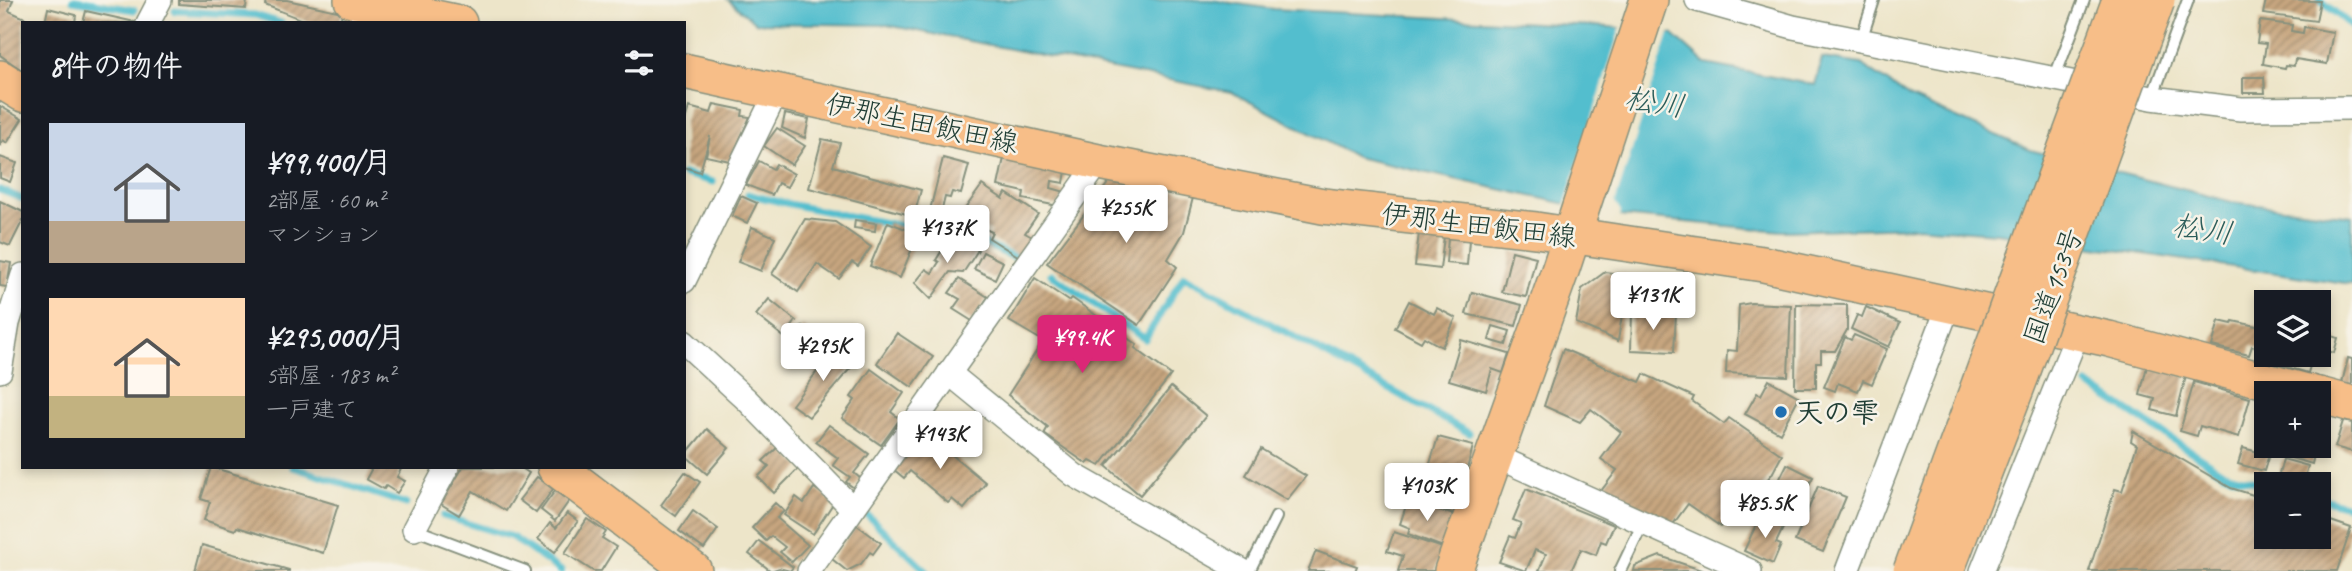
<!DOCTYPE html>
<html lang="ja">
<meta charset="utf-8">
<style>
:root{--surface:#171b24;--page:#242831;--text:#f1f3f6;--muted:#9ea1a6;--accent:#db2777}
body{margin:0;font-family:Caveat,"Klee One",sans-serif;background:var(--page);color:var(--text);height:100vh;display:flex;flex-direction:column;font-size:26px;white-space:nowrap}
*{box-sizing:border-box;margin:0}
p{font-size:23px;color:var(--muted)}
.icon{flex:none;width:38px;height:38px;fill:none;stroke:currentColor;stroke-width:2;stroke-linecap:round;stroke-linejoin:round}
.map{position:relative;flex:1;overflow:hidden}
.sheet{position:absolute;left:21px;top:21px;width:665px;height:448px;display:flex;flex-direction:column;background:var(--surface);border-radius:0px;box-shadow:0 4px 10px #0003}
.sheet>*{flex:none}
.controls{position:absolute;left:2254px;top:290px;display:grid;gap:14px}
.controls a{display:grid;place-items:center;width:77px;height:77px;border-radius:0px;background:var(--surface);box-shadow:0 4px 10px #0003;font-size:35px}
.price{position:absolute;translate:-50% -60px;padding:0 16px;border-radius:7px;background:#fff;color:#222;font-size:23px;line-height:46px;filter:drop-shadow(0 2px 4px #0008)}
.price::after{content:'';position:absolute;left:50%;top:42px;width:21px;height:16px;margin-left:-10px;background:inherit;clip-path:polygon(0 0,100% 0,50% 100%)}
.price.selected{background:var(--accent);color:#fff}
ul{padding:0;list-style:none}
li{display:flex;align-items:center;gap:21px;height:175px;padding:0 28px}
li span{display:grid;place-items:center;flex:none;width:196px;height:140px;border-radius:0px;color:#555}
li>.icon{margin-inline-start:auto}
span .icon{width:84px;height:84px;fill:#fffc;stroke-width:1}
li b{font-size:30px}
h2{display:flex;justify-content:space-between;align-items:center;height:84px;padding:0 28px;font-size:30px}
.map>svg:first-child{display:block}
.water{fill:#53bece;stroke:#397e81;stroke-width:2}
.pier{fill:#ede5c9}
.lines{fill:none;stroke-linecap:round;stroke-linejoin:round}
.stream{stroke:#53bece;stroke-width:7}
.building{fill:url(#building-hatch)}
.service-casing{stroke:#86917e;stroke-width:14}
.minor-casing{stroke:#86917e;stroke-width:26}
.primary-casing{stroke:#86917e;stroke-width:38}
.trunk-casing{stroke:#86917e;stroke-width:40}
.service{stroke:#fff;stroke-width:10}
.minor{stroke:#fff;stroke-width:23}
.primary{stroke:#f7be88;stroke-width:35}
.trunk{stroke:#f7be88;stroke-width:37}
.trunk-bridge-casing{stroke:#86917e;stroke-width:40;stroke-linecap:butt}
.trunk-bridge{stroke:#f7be88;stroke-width:37}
.poi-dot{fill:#1f6fb2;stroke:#f7f3e8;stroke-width:2.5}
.labels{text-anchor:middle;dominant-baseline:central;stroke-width:5;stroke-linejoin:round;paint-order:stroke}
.street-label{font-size:28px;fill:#1f3d34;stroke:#f7f3e8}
.poi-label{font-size:28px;font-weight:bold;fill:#1f3d34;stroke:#f7f3e8;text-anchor:start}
.water-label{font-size:30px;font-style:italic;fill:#2c5d5a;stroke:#f7f3e8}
</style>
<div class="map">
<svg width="2352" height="571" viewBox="0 0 2352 571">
<defs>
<pattern id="building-hatch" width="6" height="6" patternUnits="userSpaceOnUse" patternTransform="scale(1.75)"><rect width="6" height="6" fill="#c7a67f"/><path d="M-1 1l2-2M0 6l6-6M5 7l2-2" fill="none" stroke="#a18869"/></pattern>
</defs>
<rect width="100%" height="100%" fill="#f7f3e8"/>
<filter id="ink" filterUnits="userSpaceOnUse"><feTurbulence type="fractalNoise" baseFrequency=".0143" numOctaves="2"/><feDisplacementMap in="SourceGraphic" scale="14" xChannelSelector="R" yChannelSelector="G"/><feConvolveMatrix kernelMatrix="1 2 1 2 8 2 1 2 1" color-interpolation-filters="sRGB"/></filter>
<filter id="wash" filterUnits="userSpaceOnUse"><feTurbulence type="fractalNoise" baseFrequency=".00686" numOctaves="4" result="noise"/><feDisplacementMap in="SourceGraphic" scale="28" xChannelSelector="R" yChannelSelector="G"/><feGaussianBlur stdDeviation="1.57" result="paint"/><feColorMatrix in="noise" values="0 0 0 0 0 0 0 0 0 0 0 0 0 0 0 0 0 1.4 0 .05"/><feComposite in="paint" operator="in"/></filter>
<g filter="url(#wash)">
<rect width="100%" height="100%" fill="#ede5c9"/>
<!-- water -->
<polygon class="water" points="728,0 1210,0 1274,9 1610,27 1672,34 1706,64 1815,85 1822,58 1861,64 1909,97 2030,150 2232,202 2352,216 2352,284 1997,233 1916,227 1782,231 1620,216 1356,157 1231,92 887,25 756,23"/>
<!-- pier -->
<polygon class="pier" points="1621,25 1670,31 1615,203 1621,212 1619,220 1564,207"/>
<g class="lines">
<!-- stream -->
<g class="stream">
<polyline points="73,0 134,10"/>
<polyline points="2320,0 2352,26"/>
<polyline points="175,11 255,15 281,23"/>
<polyline points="684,174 713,182"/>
<polyline points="0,190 23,199"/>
<path d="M748,194C809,211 872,218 933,233L936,229H953L1017,259"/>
<polyline points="1051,274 1145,339 1184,276 1469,433"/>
<polyline points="2087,384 2224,473 2268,485"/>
<polyline points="293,467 406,504"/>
<polyline points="2319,498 2352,507"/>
<polyline points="863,511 926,571"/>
<polyline points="443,516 512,537 561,571"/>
</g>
</g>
<g id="blocks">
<!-- building -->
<g class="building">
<polygon points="0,0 13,0 9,11 36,23 23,23 23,71 0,55"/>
<polygon points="179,0 247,0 246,9 179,4"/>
<polygon points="266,0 287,0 342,12 340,23 311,23 265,5"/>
<polygon points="2266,0 2320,1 2316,21 2263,14"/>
<polygon points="48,8 76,15 75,23 45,23"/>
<polygon points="86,11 135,22 135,23 83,23"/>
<polygon points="2260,21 2292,25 2291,31 2303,33 2304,27 2333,32 2327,64 2295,59 2294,66 2286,65 2285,68 2263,64 2266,44 2257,43"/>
<polygon points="2243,77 2264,77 2265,93 2243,93"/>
<polygon points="714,104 743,110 742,116 750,117 730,161 706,156 710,136 700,172 684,167 684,124 689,107 711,113"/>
<polygon points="0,106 22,119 7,143 3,140 0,146"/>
<polygon points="785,114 809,119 805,138 782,128"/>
<polygon points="777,128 805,146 792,165 764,146"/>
<polygon points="822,139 840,143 833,166 921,190 914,216 809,188"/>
<polygon points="0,157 17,163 10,182 0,178"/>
<polygon points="943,158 969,165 961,194 952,192 950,198 945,197 940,217 929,214"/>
<polygon points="1004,158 1066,171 1064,183 1052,181 1051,188 1065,192 1058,206 1023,199 1024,192 998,186"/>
<polygon points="759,161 773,169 776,164 794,174 787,187 778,183 772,195 746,185"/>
<polygon points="1112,178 1194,194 1184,232 1168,259 1177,267 1139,325 1047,263"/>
<polygon points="982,185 1003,199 1006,193 1038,214 1025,233 1034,238 1021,258 989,238 992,232 959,217"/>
<polygon points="741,196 757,203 747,223 732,216"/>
<polygon points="0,201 23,212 23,220 10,246 0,242"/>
<polygon points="805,219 835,222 871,247 858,266 852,262 839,279 817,264 798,292 772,274"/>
<polygon points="855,220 876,223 875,231 854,228"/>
<polygon points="888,222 918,234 900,278 870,266"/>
<polygon points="752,227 775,237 761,271 738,262"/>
<polygon points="953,233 978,250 963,273 950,272 931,299 915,283 926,269 932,273 939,262 936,260"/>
<polygon points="1419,233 1444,236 1440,269 1415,266"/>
<polygon points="1448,238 1469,240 1467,265 1446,263"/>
<polygon points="1512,251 1536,257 1526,297 1502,292"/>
<polygon points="983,252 1003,262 995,279 974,269"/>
<polygon points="0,261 11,263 7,287 0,286"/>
<polygon points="1605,272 1683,283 1681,295 1668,293 1666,306 1624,301 1618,341 1576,323 1582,289"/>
<polygon points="1035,278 1069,301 1072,298 1137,345 1135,348 1171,375 1100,466 1090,461 1087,464 1044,434 1048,427 1008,395 1043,341 1009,321"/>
<polygon points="959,279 988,297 972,321 953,309 960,299 949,293"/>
<polygon points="1472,292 1522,305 1516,326 1466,314"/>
<polygon points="769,299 796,321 784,337 756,315"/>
<polygon points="1409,301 1434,314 1437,308 1456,318 1442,347 1424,337 1421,342 1395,328"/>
<polygon points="1751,303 1791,305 1788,376 1726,373 1727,350 1737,351 1739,305"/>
<polygon points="1796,304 1847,305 1847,330 1835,351 1821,351 1821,362 1816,362 1816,388 1795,388"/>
<polygon points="1866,307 1900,323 1889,347 1851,329 1857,315 1862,317"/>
<polygon points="1632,312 1676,313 1674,352 1631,350"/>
<polygon points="2219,321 2232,324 2233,321 2265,328 2260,348 2252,346 2249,355 2212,346"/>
<polygon points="803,326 824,344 811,360 789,342"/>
<polygon points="1493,326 1510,331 1506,345 1489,340"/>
<polygon points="2319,332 2338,338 2334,353 2319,348"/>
<polygon points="897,333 933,357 912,387 877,363"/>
<polygon points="1854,335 1887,349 1872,384 1863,380 1858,391 1838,383 1835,391 1824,387 1845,337 1851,340"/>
<polygon points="1461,340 1509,354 1503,373 1492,369 1486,391 1449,380"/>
<polygon points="834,349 854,364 809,417 792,405"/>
<polygon points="1563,349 1640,382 1644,374 1694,397 1692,401 1724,424 1729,418 1782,455 1772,474 1741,511 1738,508 1721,527 1688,504 1671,527 1601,491 1617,470 1601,459 1621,432 1591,409 1580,422 1544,406"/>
<polygon points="2266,355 2313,355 2308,373 2264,360"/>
<polygon points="2348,358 2352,359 2352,385 2342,383"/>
<polygon points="2147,366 2186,376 2176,416 2152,410 2155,399 2140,395"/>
<polygon points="871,369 904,393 891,412 900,419 881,445 842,418 855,400 851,397"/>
<polygon points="1769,380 1799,397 1780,433 1745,414 1757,393 1761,395"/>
<polygon points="2194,382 2250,398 2239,437 2200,426 2197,436 2180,431"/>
<polygon points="1171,387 1206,416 1140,495 1106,466"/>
<polygon points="2343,421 2352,423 2352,452 2335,447"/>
<polygon points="829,425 869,454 854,473 861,479 854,488 846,482 850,477 833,465 838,458 816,442"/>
<polygon points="707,429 729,448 707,474 685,455"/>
<polygon points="923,431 986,483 964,509 952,499 948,503 910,471 904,478 892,468"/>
<polygon points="2133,431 2231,488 2266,499 2266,537 2319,537 2319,517 2351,528 2337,571 2089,571 2115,489 2122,491 2137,445 2131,441"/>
<polygon points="1438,437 1473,446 1465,477 1429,467"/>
<polygon points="779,446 800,467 774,493 758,477 769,466 763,461"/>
<polygon points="2286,446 2316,446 2312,464 2284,456"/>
<polygon points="2243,448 2258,452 2259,448 2270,451 2264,471 2238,464"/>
<polygon points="1261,449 1306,476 1287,500 1246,475"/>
<polygon points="2283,459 2308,466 2303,485 2278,478"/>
<polygon points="1787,464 1813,477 1791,519 1780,514 1778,518 1766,507"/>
<polygon points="211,467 338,505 323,553 237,527 235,530 204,520 210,502 201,499"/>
<polygon points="368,467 402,467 397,477 405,481 397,493 386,486 384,489 366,479 371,470"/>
<polygon points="463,467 520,467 529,473 506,511 473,491 459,515 441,504"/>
<polygon points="685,472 700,482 676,516 661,505"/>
<polygon points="1424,475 1463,488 1455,514 1415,501"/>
<polygon points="537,477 553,489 536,513 519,500"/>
<polygon points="1818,486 1846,497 1823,552 1795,541"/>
<polygon points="814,488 834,502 813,534 784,515 796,497 804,503"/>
<polygon points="1526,489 1614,525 1606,543 1601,541 1596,555 1581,549 1571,571 1539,571 1546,554 1535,550 1526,571 1499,562 1510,536 1515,538 1521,523 1513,520"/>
<polygon points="555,491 569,501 555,521 541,510"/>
<polygon points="1408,500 1454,515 1443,547 1408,534 1410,528 1400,524"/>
<polygon points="775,503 784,511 777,518 808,545 792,562 780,552 785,547 771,536 766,541 752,528"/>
<polygon points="693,511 718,529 704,549 679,531"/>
<polygon points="567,513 578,521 555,552 538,539 550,523 556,528"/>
<polygon points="1760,516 1784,526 1776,543 1781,545 1773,564 1744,551"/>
<polygon points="587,519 606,532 602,538 616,547 601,571 593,571 565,553"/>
<polygon points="857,525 881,543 873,554 870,552 861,564 847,571 832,559"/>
<polygon points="1394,532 1443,548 1435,571 1398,571 1403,556 1387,551"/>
<polygon points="759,541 793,567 790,571 779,568 771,571 749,554"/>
<polygon points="202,545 289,570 289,571 195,571"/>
<polygon points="1316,551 1357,566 1355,571 1308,571"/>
<polygon points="1660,556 1704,571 1634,571 1635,566"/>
</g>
</g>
</g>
<g filter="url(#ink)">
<use href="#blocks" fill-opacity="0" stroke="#86917e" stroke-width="2"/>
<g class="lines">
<!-- service casing -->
<g class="service-casing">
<g id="service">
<polyline points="355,23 358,4"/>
<polyline points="1861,40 1874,0"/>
<polyline points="2054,79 2084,0"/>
<polyline points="2152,98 2188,0"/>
<polyline points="414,529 525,571"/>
<polyline points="1249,571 1276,517"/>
<polyline points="1620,571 1643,523"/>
</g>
</g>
<!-- minor casing -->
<g class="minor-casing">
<g id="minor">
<polyline points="1697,0 1793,27 2152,98 2241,109 2352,108"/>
<polyline points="148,23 160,0"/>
<polyline points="684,281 777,91"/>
<polyline points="684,342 747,400 852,508"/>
<polyline points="0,371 8,323 23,275"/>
<polyline points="949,373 1074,475 1243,571"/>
<polyline points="1495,456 1750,571"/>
<polyline points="414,529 447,467"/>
<polyline points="809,571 1099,162"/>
<polyline points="1847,571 1950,302"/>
<polyline points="1982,571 2078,332"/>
</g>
</g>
<!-- primary casing -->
<g class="primary-casing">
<g id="primary">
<polyline points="352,0 459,23"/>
<polyline points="684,71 1099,162 1323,206 1536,230 1763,264 2109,339 2314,394"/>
<polyline points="2319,395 2352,404"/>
</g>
</g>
<!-- trunk casing -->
<g class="trunk-casing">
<g id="trunk">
<polyline points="0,79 23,93"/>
<polyline points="556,467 693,571"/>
<polyline points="1453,571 1561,268 1649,0"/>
</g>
</g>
<!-- service -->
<use href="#service" class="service"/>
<!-- minor -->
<use href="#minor" class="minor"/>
<!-- primary -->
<use href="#primary" class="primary"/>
<!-- trunk -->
<use href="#trunk" class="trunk"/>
<!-- trunk-bridge casing -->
<g class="trunk-bridge-casing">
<g id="trunk-bridge">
<polyline points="1912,571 2121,0"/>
<polyline points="1945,571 2021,373 2156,0"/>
</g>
</g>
<!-- trunk-bridge -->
<use href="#trunk-bridge" class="trunk-bridge"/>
</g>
</g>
<!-- markers -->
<circle class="poi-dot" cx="1781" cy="412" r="7"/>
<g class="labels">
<!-- street labels -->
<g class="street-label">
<text transform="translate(922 123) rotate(12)">伊那生田飯田線</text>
<text transform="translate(1479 225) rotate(7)">伊那生田飯田線</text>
<text transform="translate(2053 286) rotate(-70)">国道153号</text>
</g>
<!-- poi labels -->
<g class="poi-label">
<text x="1795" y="412">天の雫</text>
</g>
<!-- water labels -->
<g class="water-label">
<text transform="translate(1655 102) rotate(9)">松川</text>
<text transform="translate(2203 229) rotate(9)">松川</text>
</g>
</g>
</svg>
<div class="controls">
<a><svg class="icon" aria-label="layers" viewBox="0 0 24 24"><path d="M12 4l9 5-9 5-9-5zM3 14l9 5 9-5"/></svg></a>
<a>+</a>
<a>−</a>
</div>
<b class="price" style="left:1126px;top:245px">¥255K</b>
<b class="price" style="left:947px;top:265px">¥137K</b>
<b class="price" style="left:1653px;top:332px">¥131K</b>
<b class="price selected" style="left:1082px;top:375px">¥99.4K</b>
<b class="price" style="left:823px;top:383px">¥295K</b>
<b class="price" style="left:940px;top:471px">¥143K</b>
<b class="price" style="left:1427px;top:523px">¥103K</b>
<b class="price" style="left:1765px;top:540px">¥85.5K</b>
<section class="sheet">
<h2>8件の物件<svg class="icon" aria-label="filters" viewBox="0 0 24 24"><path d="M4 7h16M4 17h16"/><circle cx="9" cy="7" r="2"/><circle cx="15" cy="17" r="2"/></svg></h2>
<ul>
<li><span style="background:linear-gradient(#c9d6e8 70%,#b9a48a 0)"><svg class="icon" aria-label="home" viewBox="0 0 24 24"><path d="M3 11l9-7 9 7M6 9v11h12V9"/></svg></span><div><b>¥99,400/月</b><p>2部屋 · 60 m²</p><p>マンション</p></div></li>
<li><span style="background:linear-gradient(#ffd9b3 70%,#c2b280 0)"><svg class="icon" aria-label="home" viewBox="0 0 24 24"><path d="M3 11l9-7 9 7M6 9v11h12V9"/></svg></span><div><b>¥295,000/月</b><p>5部屋 · 183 m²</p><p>一戸建て</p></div></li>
</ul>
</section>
</div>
